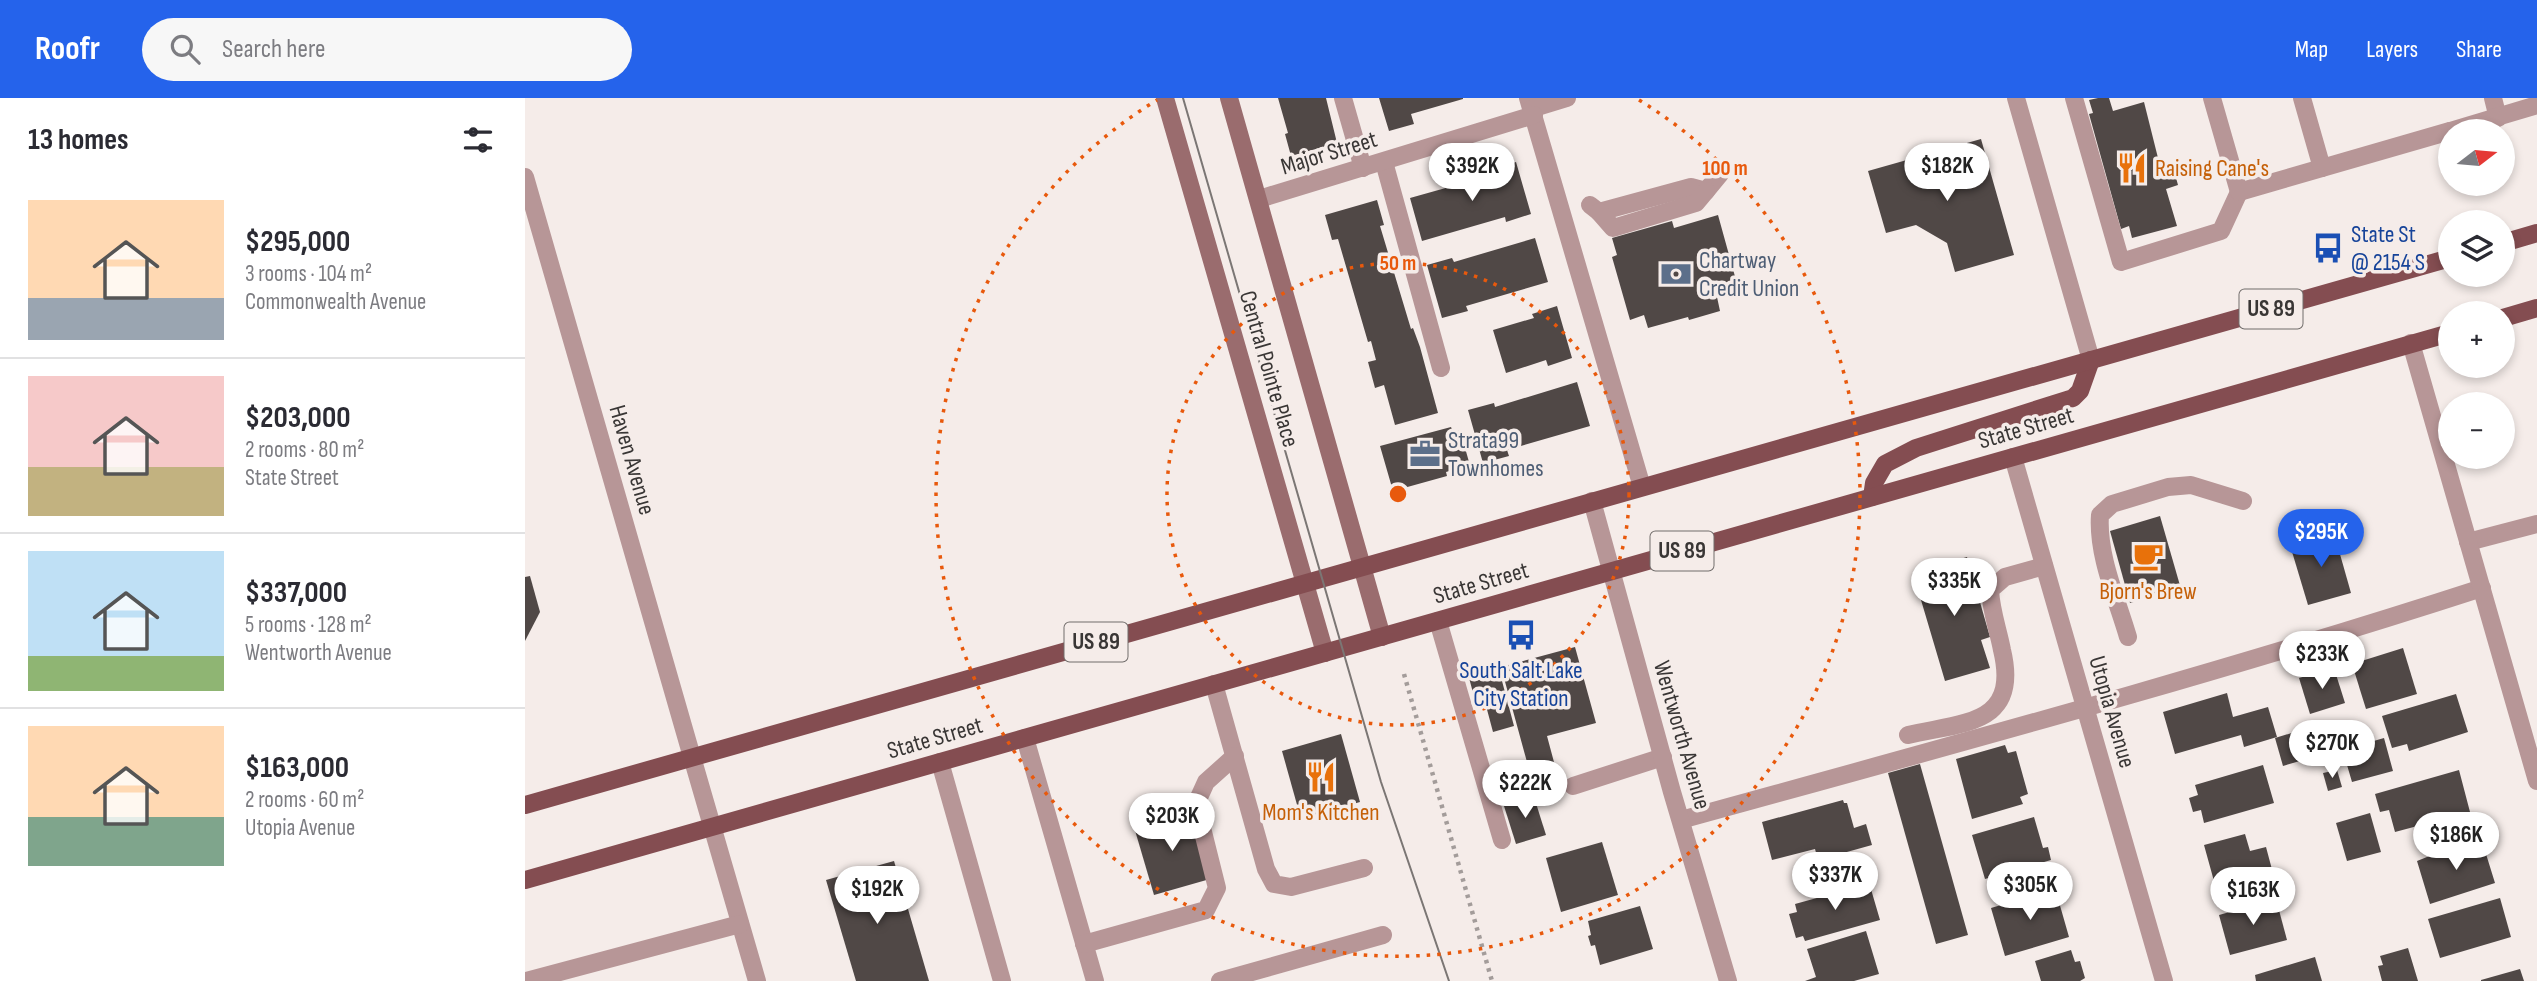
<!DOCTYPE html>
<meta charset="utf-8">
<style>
:root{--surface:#fff;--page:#f7f7f7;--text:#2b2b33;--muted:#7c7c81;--line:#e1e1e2;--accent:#2563eb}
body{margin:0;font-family:"Sofia Sans Condensed",sans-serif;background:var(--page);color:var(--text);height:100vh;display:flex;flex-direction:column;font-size:26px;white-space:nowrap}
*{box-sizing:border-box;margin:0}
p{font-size:23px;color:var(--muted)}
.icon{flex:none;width:38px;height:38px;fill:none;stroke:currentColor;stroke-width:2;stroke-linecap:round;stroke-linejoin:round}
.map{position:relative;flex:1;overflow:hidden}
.panel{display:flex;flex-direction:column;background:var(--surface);width:525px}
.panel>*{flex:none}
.needle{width:46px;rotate:74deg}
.fabs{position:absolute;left:1913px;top:21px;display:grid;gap:14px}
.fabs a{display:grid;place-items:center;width:77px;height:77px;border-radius:50%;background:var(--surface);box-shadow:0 4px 10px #0003;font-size:35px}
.price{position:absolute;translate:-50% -60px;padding:0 16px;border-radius:24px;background:#fff;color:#222;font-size:23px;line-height:46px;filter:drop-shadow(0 2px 4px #0008)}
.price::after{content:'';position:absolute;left:50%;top:42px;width:21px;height:16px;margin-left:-10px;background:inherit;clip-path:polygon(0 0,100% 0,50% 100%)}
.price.selected{background:var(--accent);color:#fff}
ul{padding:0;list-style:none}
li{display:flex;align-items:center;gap:21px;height:175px;padding:0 28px}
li+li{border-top:2px solid var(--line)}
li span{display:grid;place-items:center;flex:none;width:196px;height:140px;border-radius:0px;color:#555}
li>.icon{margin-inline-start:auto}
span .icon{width:84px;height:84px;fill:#fffc;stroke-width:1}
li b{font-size:30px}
h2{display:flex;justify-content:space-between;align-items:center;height:84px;padding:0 28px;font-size:30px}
header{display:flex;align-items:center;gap:42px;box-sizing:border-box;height:98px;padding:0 35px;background:var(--accent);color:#fff}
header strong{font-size:33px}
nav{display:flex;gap:38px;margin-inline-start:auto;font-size:24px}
.search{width:490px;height:63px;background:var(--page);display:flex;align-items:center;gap:18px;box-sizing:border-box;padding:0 24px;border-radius:38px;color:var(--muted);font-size:26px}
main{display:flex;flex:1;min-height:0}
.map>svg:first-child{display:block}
.building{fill:#504846}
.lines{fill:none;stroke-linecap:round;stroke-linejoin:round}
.path{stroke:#a39c9a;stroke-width:4.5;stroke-dasharray:3.5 5;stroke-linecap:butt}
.lane{stroke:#b79697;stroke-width:18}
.street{stroke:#b79697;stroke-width:18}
.secondary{stroke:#9a6c6e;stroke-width:18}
.primary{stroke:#844d51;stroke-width:18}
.tram{stroke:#7b7674;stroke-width:2}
.ring{fill:none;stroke:#e8590c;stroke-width:3.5;stroke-dasharray:3.5 7}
.labels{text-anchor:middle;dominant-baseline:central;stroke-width:7;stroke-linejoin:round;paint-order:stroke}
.shield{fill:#f5ece9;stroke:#716d6b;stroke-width:2}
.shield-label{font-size:23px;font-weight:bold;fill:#393635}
.street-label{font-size:24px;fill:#393635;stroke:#f5ece9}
.food-label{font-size:24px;fill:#c56008;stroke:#f5ece9}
.transit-label{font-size:24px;fill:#164399;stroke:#f5ece9;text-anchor:start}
.service-label{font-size:24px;fill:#4e5e75;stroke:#f5ece9;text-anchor:start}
.centre{fill:#e8590c;stroke:#f5ece9;stroke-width:3.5}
.ring-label{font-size:21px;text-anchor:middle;font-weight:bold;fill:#e8590c;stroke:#f5ece9;stroke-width:7;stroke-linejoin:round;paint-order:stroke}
</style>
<header>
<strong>Roofr</strong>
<div class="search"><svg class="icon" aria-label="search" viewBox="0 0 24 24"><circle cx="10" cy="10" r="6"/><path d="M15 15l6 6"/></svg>Search here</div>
<nav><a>Map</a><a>Layers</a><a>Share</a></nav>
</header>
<main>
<section class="panel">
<h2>13 homes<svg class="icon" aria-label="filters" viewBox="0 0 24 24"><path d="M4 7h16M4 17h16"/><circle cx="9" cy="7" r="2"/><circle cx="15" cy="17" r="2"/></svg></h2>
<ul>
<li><span style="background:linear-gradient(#ffd9b3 70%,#9aa5b1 0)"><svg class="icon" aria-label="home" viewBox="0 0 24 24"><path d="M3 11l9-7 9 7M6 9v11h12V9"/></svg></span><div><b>$295,000</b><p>3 rooms · 104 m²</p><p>Commonwealth Avenue</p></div></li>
<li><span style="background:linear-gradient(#f6c9c9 65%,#c2b280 0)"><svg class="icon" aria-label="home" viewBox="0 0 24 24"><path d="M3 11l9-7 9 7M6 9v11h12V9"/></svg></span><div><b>$203,000</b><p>2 rooms · 80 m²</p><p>State Street</p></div></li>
<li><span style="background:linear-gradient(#bfe0f5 75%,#8fb573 0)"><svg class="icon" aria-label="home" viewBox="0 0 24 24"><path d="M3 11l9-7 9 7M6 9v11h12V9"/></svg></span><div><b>$337,000</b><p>5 rooms · 128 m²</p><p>Wentworth Avenue</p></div></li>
<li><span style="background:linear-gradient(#ffd9b3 65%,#7fa58c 0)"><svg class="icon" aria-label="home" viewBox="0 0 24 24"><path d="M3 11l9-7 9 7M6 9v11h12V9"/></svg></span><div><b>$163,000</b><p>2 rooms · 60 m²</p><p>Utopia Avenue</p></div></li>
</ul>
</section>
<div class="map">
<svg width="2012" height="883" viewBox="0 0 2012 883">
<rect width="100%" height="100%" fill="#f5ece9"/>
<!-- building -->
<g class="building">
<polygon points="753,0 801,0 812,45 766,58 760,36 763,35"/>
<polygon points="854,0 938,0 938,1 886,16 889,26 864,33"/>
<polygon points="1573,0 1584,0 1588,13 1619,4 1636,72 1648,69 1653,87 1641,91 1652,128 1607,140 1604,128 1596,131 1564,16 1568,15 1564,2"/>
<polygon points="1456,41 1489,157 1430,174 1422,145 1391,127 1361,135 1343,73"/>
<polygon points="991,64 1006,116 981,124 980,119 897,143 885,100 967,77 966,71"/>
<polygon points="852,102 859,127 855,128 886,231 888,230 895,249 913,315 870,327 859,287 850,290 843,264 851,262 846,243 843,244 813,141 807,142 800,117"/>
<polygon points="1193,117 1214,193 1192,199 1195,213 1164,222 1163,219 1123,230 1119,217 1105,222 1087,159 1092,157 1087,140 1147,123 1149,130"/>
<polygon points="1010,140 1023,184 941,208 943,213 917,220 902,167 927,160 929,164"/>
<polygon points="1032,208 1047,260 1023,268 1021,262 981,275 968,232 1009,220 1007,216"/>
<polygon points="1052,284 1065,328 982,352 984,358 958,365 943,312 969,305 970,309"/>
<polygon points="926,329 928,334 935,332 944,364 937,365 938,369 921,374 922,378 868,393 855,348"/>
<polygon points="1635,418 1656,491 1605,505 1585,433"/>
<polygon points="1809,435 1826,495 1783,507 1765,447"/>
<polygon points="1442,459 1465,539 1456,542 1465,570 1420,583 1388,475"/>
<polygon points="5,478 15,514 0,543 0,479"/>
<polygon points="1050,549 1071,625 1022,638 1033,679 1008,686 976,569"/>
<polygon points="1878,550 1892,596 1841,611 1827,566"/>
<polygon points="973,568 989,628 968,634 960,604 951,606 943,576"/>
<polygon points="1809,570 1820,605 1785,616 1774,580"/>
<polygon points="1702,595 1708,619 1743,609 1752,639 1719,649 1716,637 1650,656 1638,614"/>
<polygon points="1931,596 1943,634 1884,653 1882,646 1867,650 1857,618"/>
<polygon points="1780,631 1788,659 1758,668 1750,640"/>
<polygon points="816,636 835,704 776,721 757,653"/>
<polygon points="1859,640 1868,673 1827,684 1822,667 1832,664 1828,649"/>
<polygon points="1480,647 1483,655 1491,653 1503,696 1495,699 1498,706 1447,721 1431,661"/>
<polygon points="1395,666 1443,837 1411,846 1363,675"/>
<polygon points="1738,667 1749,705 1679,725 1676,712 1668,714 1664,700 1673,697 1670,687"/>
<polygon points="1812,672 1817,689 1803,693 1798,675"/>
<polygon points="1934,672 1945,714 1870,734 1864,712 1855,714 1850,696"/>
<polygon points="1009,699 1021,737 991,746 979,708"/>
<polygon points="1318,702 1319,705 1322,705 1329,730 1341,726 1347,747 1293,762 1290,751 1247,762 1237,724"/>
<polygon points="665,712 685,781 629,797 609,729"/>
<polygon points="1845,715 1856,754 1822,763 1811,725"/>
<polygon points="1509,719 1518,750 1523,749 1526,762 1460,781 1447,737"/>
<polygon points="1720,736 1725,753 1741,749 1749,779 1692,794 1679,747"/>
<polygon points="1957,743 1970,785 1905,806 1892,763 1917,753 1917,755"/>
<polygon points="1077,744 1093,797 1036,814 1021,760"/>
<polygon points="369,763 404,883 331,883 301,782"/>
<polygon points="1343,781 1355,822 1280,843 1278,838 1271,840 1264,816 1272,814 1270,806 1310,795 1309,791"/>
<polygon points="1533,790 1537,803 1534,804 1544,839 1480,858 1466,810"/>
<polygon points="1975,800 1986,839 1915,860 1903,821"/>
<polygon points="1751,801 1762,842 1705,857 1694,817"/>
<polygon points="1115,808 1128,851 1075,867 1070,847 1066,848 1063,838 1066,837 1063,823"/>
<polygon points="1341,833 1354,876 1329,883 1280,883 1291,879 1282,851"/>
<polygon points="1883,850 1893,883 1857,883 1853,868 1858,867 1855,858"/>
<polygon points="1546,852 1550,864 1555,863 1560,880 1555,883 1516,883 1510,863"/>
<polygon points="1790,859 1797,883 1731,883 1730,877"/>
<polygon points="1995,871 1999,883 1956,883 1956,882"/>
</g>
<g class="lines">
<!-- path -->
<polyline class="path" points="879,576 967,883"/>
<!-- lane -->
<g class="lane">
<polyline points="818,0 838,70"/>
<polyline points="1003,0 1117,389"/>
<polyline points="1549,0 1596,164 1696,133 1714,94"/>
<polyline points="1687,0 1714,94 1925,33"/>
<polyline points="1777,0 1797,70"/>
<polyline points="1968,0 1973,20"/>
<polyline points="1006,11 1042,0"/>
<polyline points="1925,33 2012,7"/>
<polyline points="859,64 916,270"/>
<polyline points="1065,107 1074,114 1166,89 1181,93 1195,76"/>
<polyline points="1074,114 1088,130 1171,105 1181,93"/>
<polyline points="1943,444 2012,426"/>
<polyline points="913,523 977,742"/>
<path d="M1603,539C1592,501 1572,457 1575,417L1587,406L1643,389L1666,387L1718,403"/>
<polyline points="689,586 741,771 749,786 766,789 839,770"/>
<path d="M1383,637C1439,624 1495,627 1477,552C1473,531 1466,513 1465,492L1480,479L1519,468"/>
<polyline points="500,640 570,883"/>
<polyline points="167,659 232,883"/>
<polyline points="415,664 477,883"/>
<polyline points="1048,688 1138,659"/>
<path d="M1156,722C1424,648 1692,576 1957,490"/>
<polyline points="559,846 681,812 692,790 671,706 681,684 710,658"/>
<polyline points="1,883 215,826"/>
<polyline points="695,883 858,837"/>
</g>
<!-- street -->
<g class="street">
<polyline points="1491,0 1566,262"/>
<polyline points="0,79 167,659"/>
<polyline points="734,101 1009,17"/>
<polyline points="1886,245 2012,683"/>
<polyline points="1488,359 1639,883"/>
<polyline points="1067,403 1147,694 1203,883"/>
</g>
<!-- secondary -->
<g class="secondary">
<polyline points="640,0 800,555"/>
<polyline points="704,0 857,539"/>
</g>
<!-- primary -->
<g class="primary">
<polyline points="1978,145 2012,135"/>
<polyline points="1978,220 2012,210"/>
<polyline points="1347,399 1349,385 1360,366 1391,350 1548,300 1555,293 1566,262"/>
<polyline points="0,707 1925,160"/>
<polyline points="0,782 1925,235"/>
</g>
<!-- tram -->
<polyline class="tram" points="658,0 856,684 924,883"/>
</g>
<!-- distance rings -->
<g class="ring">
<circle cx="873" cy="396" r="231"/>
<path d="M1114 2A462 462 0 1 1 632 2"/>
</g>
<!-- icons -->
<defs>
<g id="restaurant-bare" transform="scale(2.415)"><path d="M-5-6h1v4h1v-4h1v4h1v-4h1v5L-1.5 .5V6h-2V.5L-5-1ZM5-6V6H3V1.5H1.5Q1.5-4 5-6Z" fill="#e8710a" stroke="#f5ece9" stroke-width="2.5" paint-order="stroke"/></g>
<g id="bus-bare" transform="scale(2.415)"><path d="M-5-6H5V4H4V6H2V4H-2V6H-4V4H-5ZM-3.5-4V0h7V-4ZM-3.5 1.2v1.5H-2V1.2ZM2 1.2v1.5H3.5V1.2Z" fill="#1a4fb4" stroke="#f5ece9" stroke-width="2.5" paint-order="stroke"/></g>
<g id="bank-bare" transform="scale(2.415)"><path d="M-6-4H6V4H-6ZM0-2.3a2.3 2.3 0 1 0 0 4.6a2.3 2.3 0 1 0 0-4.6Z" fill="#5c6f8a" stroke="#f5ece9" stroke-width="2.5" paint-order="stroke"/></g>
<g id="office-bare" transform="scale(2.415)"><path d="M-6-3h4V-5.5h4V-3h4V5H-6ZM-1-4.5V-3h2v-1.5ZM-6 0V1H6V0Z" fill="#5c6f8a" stroke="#f5ece9" stroke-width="2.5" paint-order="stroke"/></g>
<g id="cafe-bare" transform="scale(2.415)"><path d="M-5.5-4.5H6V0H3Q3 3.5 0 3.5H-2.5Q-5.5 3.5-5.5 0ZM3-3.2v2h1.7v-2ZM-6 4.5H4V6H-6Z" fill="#e8710a" stroke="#f5ece9" stroke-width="2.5" paint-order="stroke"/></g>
</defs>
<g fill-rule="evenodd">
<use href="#restaurant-bare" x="1607" y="70"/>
<use href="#bus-bare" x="1803" y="150"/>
<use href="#bank-bare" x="1151" y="176"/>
<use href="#office-bare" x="900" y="356"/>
<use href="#cafe-bare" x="1623" y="458"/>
<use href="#bus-bare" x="996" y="537"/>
<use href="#restaurant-bare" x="796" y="679"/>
</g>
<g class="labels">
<!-- shield labels -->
<g class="shield">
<rect x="1714.5" y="191.5" width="63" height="39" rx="5"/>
<rect x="1125.5" y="433.5" width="63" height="39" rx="5"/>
<rect x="539.5" y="524.5" width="63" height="39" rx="5"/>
</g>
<g class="shield-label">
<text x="1746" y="211">US 89</text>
<text x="1157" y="453">US 89</text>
<text x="571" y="544">US 89</text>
</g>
<!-- street labels -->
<g class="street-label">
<text transform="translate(804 55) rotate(-17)">Major Street</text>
<text transform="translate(744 271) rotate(74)">Central Pointe Place</text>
<text transform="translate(1501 330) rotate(-16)">State Street</text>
<text transform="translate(107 362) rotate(74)">Haven Avenue</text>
<text transform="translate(956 485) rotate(-16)">State Street</text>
<text transform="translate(1587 614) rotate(74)">Utopia Avenue</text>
<text transform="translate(1157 637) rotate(74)">Wentworth Avenue</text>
<text transform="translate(410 640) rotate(-16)">State Street</text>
</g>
<!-- food labels -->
<g class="food-label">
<text x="1630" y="70" text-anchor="start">Raising Cane's</text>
<text x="1623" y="493">Bjorn's Brew</text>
<text x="796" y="714">Mom's Kitchen</text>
</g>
<!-- transit labels -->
<g class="transit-label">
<text x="1826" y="136">State St<tspan x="1826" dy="28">@ 2154 S</tspan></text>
<text x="996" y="572" text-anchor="middle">South Salt Lake<tspan x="996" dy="28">City Station</tspan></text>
</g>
<!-- service labels -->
<g class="service-label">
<text x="1174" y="162">Chartway<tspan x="1174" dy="28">Credit Union</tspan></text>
<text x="923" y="342">Strata99<tspan x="923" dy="28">Townhomes</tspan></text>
</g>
</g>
<circle cx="873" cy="396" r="10" class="centre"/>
<g class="ring-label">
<text x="1200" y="77">100 m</text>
<text x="873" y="172">50 m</text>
</g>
</svg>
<div class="fabs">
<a><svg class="needle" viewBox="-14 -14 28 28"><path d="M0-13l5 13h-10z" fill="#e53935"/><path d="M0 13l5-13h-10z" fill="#7c7c81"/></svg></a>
<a><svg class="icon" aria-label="layers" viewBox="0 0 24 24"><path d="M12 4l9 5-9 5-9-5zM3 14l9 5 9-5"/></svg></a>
<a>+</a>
<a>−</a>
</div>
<b class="price" style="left:947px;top:105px">$392K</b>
<b class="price" style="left:1422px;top:105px">$182K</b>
<b class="price selected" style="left:1796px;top:471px">$295K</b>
<b class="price" style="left:1429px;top:520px">$335K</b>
<b class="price" style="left:1797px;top:593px">$233K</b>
<b class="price" style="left:1807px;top:682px">$270K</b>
<b class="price" style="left:1000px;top:722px">$222K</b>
<b class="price" style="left:647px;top:755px">$203K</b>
<b class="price" style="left:1931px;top:774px">$186K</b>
<b class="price" style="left:1310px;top:814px">$337K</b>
<b class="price" style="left:1505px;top:824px">$305K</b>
<b class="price" style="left:352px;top:828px">$192K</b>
<b class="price" style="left:1728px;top:829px">$163K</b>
</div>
</main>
